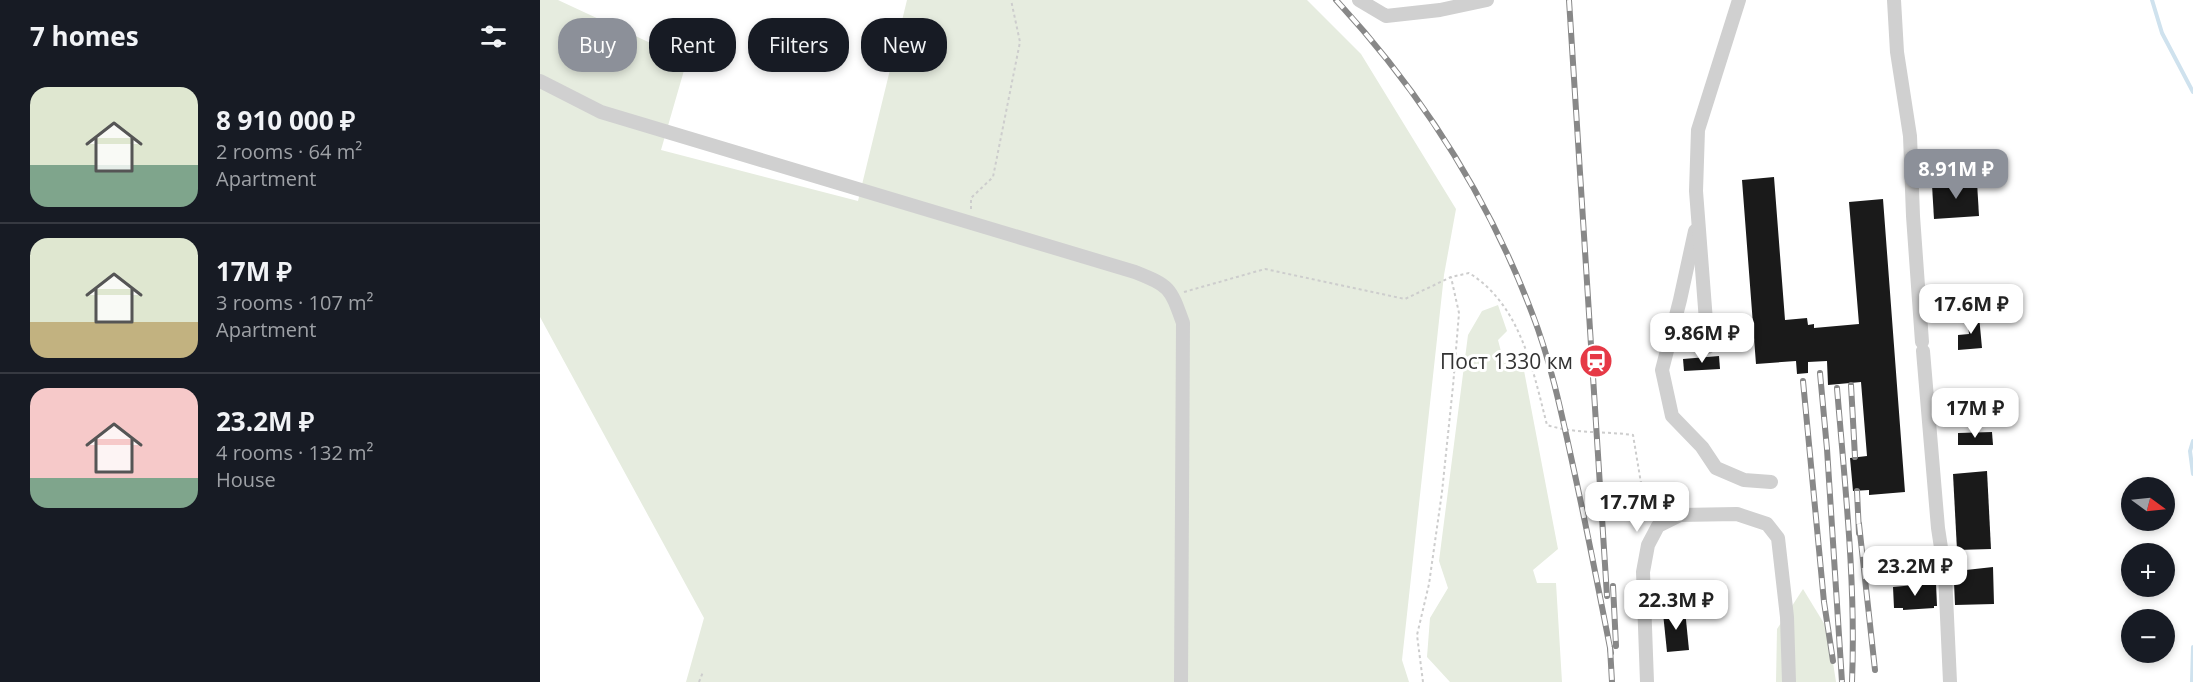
<!DOCTYPE html>
<meta charset="utf-8">
<style>
:root{--surface:#171b24;--page:#242831;--text:#f1f3f6;--muted:#9ea1a6;--line:#363941;--accent:#8c9099}
body{margin:0;font-family:"Open Sans",sans-serif;background:var(--page);color:var(--text);height:100vh;display:flex;flex-direction:column;font-size:22px;white-space:nowrap}
*{box-sizing:border-box;margin:0}
p{font-size:20px;color:var(--muted)}
.icon{flex:none;width:33px;height:33px;fill:none;stroke:currentColor;stroke-width:2;stroke-linecap:round;stroke-linejoin:round}
.map{position:relative;flex:1;overflow:hidden}
.drawer{display:flex;flex-direction:column;background:var(--surface);width:540px}
.drawer>*{flex:none}
.hud{position:absolute;left:18px;top:18px;width:570px;height:54px;display:flex;gap:12px}
.needle{width:39px;rotate:105deg}
.controls{position:absolute;left:1581px;top:477px;display:grid;gap:12px}
.controls a{display:grid;place-items:center;width:54px;height:54px;border-radius:50%;background:var(--surface);box-shadow:0 3px 9px #0003;font-size:30px}
.price{position:absolute;translate:-50% -51px;padding:0 14px;border-radius:12px;background:#fff;color:#222;font-size:20px;line-height:39px;filter:drop-shadow(0 2px 3px #0008)}
.price::after{content:'';position:absolute;left:50%;top:36px;width:18px;height:14px;margin-left:-9px;background:inherit;clip-path:polygon(0 0,100% 0,50% 100%)}
.price.selected{background:var(--accent);color:#fff}
ul{padding:0;list-style:none}
li{display:flex;align-items:center;gap:18px;height:150px;padding:0 30px}
li+li{border-top:2px solid var(--line)}
li span{display:grid;place-items:center;flex:none;width:168px;height:120px;border-radius:18px;color:#555}
li>.icon{margin-inline-start:auto}
span .icon{width:72px;height:72px;fill:#fffc;stroke-width:1}
li b{font-size:26px}
h2{display:flex;justify-content:space-between;align-items:center;height:72px;padding:0 30px;font-size:26px}
.chip{padding:0 21px;border-radius:24px;background:var(--surface);box-shadow:0 3px 9px #0003;font-size:21px;line-height:54px}
.chip.selected{background:var(--accent);color:#fff}
main{display:flex;flex:1;min-height:0}
.map>svg:first-child{display:block}
.green{fill:#e6ecdf}
.lines{fill:none;stroke-linecap:round;stroke-linejoin:round}
.stream{stroke:#cfe2ee;stroke-width:4}
.building{fill:#1a1a1a}
.path{stroke:#cdcdcd;stroke-width:2;stroke-dasharray:3 3;stroke-linecap:butt}
.minor{stroke:#d0d0d0;stroke-width:14}
.rail-casing{stroke:#888;stroke-width:6}
.rail{stroke:#fff;stroke-width:4;stroke-dasharray:11;stroke-linecap:butt}
.labels{text-anchor:middle;dominant-baseline:central;stroke-width:6;stroke-linejoin:round;paint-order:stroke}
.poi-label{font-size:21px;fill:#333;stroke:#fff;text-anchor:end}
</style>
<main>
<section class="drawer">
<h2>7 homes<svg class="icon" aria-label="filters" viewBox="0 0 24 24"><path d="M4 7h16M4 17h16"/><circle cx="9" cy="7" r="2"/><circle cx="15" cy="17" r="2"/></svg></h2>
<ul>
<li><span style="background:linear-gradient(#dfe7d0 65%,#7fa58c 0)"><svg class="icon" aria-label="home" viewBox="0 0 24 24"><path d="M3 11l9-7 9 7M6 9v11h12V9"/></svg></span><div><b>8 910 000 ₽</b><p>2 rooms · 64 m²</p><p>Apartment</p></div></li>
<li><span style="background:linear-gradient(#dfe7d0 70%,#c2b280 0)"><svg class="icon" aria-label="home" viewBox="0 0 24 24"><path d="M3 11l9-7 9 7M6 9v11h12V9"/></svg></span><div><b>17M ₽</b><p>3 rooms · 107 m²</p><p>Apartment</p></div></li>
<li><span style="background:linear-gradient(#f6c9c9 75%,#7fa58c 0)"><svg class="icon" aria-label="home" viewBox="0 0 24 24"><path d="M3 11l9-7 9 7M6 9v11h12V9"/></svg></span><div><b>23.2M ₽</b><p>4 rooms · 132 m²</p><p>House</p></div></li>
</ul>
</section>
<div class="map">
<svg width="1653" height="682" viewBox="0 0 1653 682">
<rect width="100%" height="100%" fill="#fff"/>
<!-- green -->
<g class="green">
<polygon points="0,0 18,0 147,60 121,150 318,201 367,0 767,0 821,54 916,209 904,275 862,660 869,682 146,682 164,618 0,317"/>
<polygon points="958,305 967,331 958,340 964,363 982,360 1018,549 993,570 997,583 1016,583 1022,682 910,682 887,657 890,618 908,588 899,561 928,335 942,311"/>
<polygon points="1263,589 1288,630 1296,682 1236,682 1237,629"/>
</g>
<g class="lines">
<!-- stream -->
<g class="stream">
<polyline points="1612,0 1622,33 1653,92"/>
<polyline points="1653,441 1650,451 1653,474"/>
<polyline points="1652,682 1653,647"/>
</g>
</g>
<!-- building -->
<g class="building">
<polygon points="1234,177 1245,320 1267,318 1268,325 1274,324 1274,328 1319,324 1309,202 1343,199 1365,492 1329,495 1329,490 1313,491 1310,458 1327,456 1321,382 1288,385 1287,361 1268,362 1268,373 1257,374 1256,361 1216,364 1202,180"/>
<polygon points="1437,182 1439,216 1394,219 1392,185"/>
<polygon points="1439,316 1442,348 1418,350 1418,335 1429,334 1427,317"/>
<polygon points="1179,356 1180,369 1144,371 1143,359"/>
<polygon points="1452,432 1453,445 1418,445 1418,433"/>
<polygon points="1447,471 1451,549 1417,550 1413,474"/>
<polygon points="1453,567 1454,604 1415,605 1414,582 1418,582 1417,571"/>
<polygon points="1396,583 1397,606 1394,606 1394,608 1363,610 1363,608 1354,608 1353,587"/>
<polygon points="1145,610 1149,650 1127,652 1123,613"/>
</g>
<g class="lines">
<!-- path -->
<g class="path">
<polyline points="431,209 431,198 453,177 480,42 471,0"/>
<path d="M644,292L725,269L865,299L911,277L929,273C981,305 993,371 1007,425C1035,434 1064,431 1093,435L1107,519"/>
<polyline points="159,682 163,672"/>
<polyline points="883,682 877,635 889,584 902,492 913,386 919,313 911,277"/>
</g>
<!-- minor -->
<g class="minor">
<polyline points="819,0 846,16 900,10 947,0"/>
<polyline points="1354,0 1357,52 1370,136 1373,216 1382,342"/>
<path d="M0,81L61,112L595,272C630,286 630,287 643,323L641,682"/>
<polyline points="1155,231 1140,300 1122,370 1132,416 1162,447 1176,468 1204,480 1231,482"/>
<polyline points="1168,347 1156,191 1158,130 1199,0"/>
<polyline points="1383,351 1398,528 1405,574 1410,682"/>
<polyline points="1107,682 1103,572 1108,545 1118,526 1140,515 1197,514 1227,524 1238,538 1247,617 1249,682"/>
</g>
<!-- rail casing -->
<g class="rail-casing">
<g id="rail">
<path d="M796,0C880,91 948,197 992,313C1011,362 1022,415 1033,466C1047,529 1059,591 1071,653"/>
<polyline points="1029,0 1067,596"/>
<polyline points="1280,373 1287,449 1302,682"/>
<polyline points="1263,381 1284,602 1293,661"/>
<polyline points="1311,385 1315,457"/>
<path d="M1297,388C1305,486 1316,584 1312,682"/>
<polyline points="1317,491 1319,533"/>
<polyline points="1319,524 1335,670"/>
<polyline points="1073,586 1076,646"/>
<polyline points="1070,647 1072,682"/>
</g>
</g>
<!-- rail -->
<use href="#rail" class="rail"/>
</g>
<!-- icons -->
<defs>
<g id="station-disc" transform="scale(1.725)"><circle r="9.5" fill="#e63946" stroke="#fff"/><path d="M-3-6H3Q5-6 5-4V2Q5 4 3 4L4.5 6H3L1.5 4h-3L-3 6H-4.5L-3 4Q-5 4-5 2V-4Q-5-6-3-6ZM-3.5-4v3h7v-3ZM-3.5 1v1.5H-2V1ZM2 1v1.5H3.5V1Z" fill="#fff"/></g>
</defs>
<g fill-rule="evenodd">
<use href="#station-disc" x="1056" y="361"/>
</g>
<g class="labels">
<!-- poi labels -->
<g class="poi-label">
<text x="1033" y="361">Пост 1330 км</text>
</g>
</g>
</svg>
<div class="controls">
<a><svg class="needle" viewBox="-14 -14 28 28"><path d="M0-13l5 13h-10z" fill="#e53935"/><path d="M0 13l5-13h-10z" fill="#9ea1a6"/></svg></a>
<a>+</a>
<a>−</a>
</div>
<b class="price selected" style="left:1416px;top:200px">8.91M ₽</b>
<b class="price" style="left:1431px;top:335px">17.6M ₽</b>
<b class="price" style="left:1162px;top:364px">9.86M ₽</b>
<b class="price" style="left:1435px;top:439px">17M ₽</b>
<b class="price" style="left:1097px;top:533px">17.7M ₽</b>
<b class="price" style="left:1375px;top:597px">23.2M ₽</b>
<b class="price" style="left:1136px;top:631px">22.3M ₽</b>
<div class="hud">
<a class="chip selected">Buy</a>
<a class="chip">Rent</a>
<a class="chip">Filters</a>
<a class="chip">New</a>
</div>
</div>
</main>
